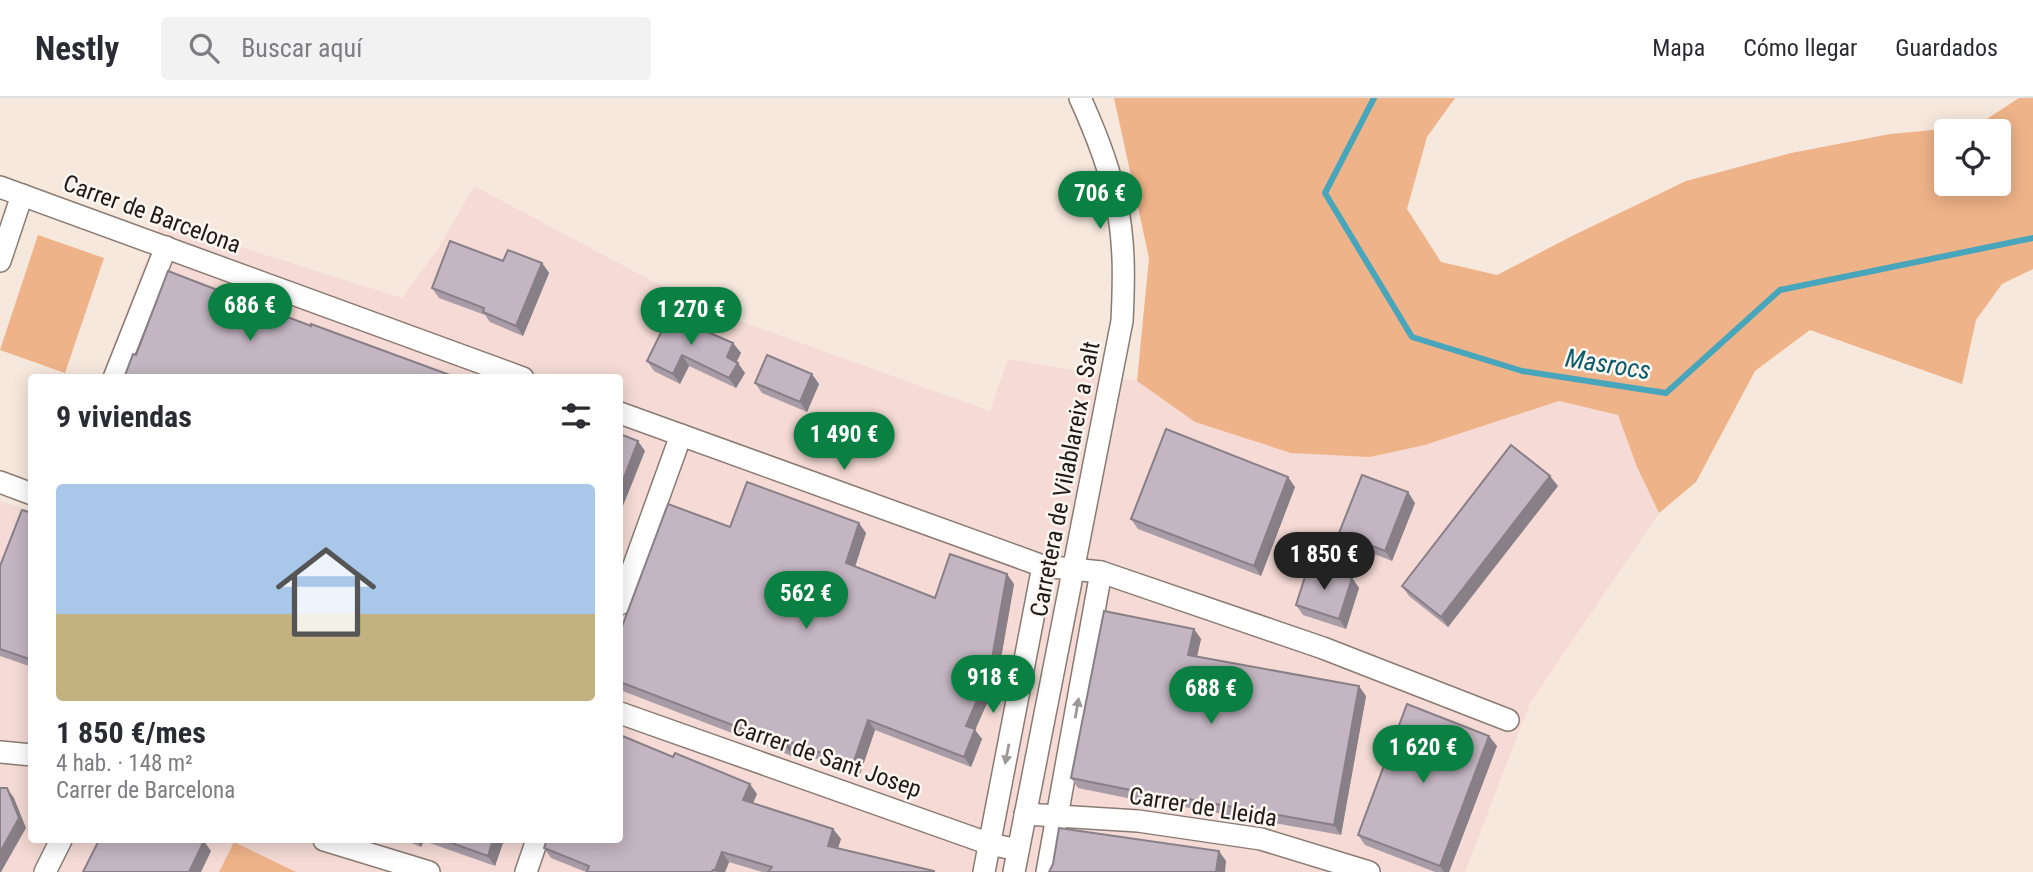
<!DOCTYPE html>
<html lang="es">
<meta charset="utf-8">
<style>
:root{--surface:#fff;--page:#f2f2f3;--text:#2b2b33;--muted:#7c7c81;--line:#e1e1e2;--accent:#0b8043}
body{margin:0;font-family:"Roboto Condensed",sans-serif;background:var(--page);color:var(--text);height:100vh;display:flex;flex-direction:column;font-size:26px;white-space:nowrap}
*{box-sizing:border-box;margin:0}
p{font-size:23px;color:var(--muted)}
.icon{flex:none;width:38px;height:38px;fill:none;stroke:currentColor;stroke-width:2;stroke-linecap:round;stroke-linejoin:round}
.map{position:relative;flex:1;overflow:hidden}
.side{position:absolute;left:28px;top:276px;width:595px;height:469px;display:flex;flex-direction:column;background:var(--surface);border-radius:7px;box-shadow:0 4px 18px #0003}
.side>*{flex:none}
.controls{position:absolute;left:1934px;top:21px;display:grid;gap:14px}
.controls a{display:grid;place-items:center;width:77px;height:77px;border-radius:7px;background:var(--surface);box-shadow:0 4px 18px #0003;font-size:35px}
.price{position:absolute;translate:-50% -60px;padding:0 16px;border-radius:24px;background:var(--accent);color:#fff;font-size:23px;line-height:46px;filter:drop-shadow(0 2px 4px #0008)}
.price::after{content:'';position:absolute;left:50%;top:42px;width:21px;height:16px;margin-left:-10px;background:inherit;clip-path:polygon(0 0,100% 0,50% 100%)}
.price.current{background:#222;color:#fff}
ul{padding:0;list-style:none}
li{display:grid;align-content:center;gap:14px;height:371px;padding:0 28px}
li+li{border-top:2px solid var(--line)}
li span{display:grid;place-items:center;height:217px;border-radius:7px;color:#555}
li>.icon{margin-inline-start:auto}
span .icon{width:126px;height:126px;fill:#fffc;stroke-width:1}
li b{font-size:30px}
h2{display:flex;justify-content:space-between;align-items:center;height:84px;padding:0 28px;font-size:30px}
header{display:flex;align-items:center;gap:42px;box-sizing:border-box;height:98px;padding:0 35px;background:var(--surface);border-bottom:2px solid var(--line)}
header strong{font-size:33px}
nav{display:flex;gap:38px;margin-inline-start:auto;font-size:24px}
.search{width:490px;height:63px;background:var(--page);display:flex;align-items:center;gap:18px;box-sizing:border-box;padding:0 24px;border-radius:7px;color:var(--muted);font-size:26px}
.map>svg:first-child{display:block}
.industrial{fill:#f5dad5}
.green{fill:#efb389;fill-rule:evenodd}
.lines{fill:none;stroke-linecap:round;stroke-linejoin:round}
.stream{stroke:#47a5bc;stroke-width:6}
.minor-casing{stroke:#897b72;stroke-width:24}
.minor{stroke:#fff;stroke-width:21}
.wall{fill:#a89ca6}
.shaded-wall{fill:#887f87}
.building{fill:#c3b5c1;stroke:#887f87;stroke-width:2}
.oneway{fill:#9b9897}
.labels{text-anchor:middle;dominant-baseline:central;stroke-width:5;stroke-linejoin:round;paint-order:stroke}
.street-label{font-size:24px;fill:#201a17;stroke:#fdf7f2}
.water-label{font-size:26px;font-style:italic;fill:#095b6b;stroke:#fdf7f2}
</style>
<header>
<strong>Nestly</strong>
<div class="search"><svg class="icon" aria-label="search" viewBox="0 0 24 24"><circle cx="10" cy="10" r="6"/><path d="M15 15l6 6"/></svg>Buscar aquí</div>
<nav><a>Mapa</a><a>Cómo llegar</a><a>Guardados</a></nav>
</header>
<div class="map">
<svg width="2033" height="774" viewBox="0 0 2033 774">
<rect width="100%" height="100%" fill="#f7e8dd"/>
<!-- industrial -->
<polygon class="industrial" points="474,88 701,209 990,313 1008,261 1137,283 1196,324 1370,359 1425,347 1559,303 1618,317 1637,369 1659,415 1530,605 1465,774 296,774 234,745 219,774 0,774 0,403 31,413 32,742 620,742 620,280 101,280 161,124 402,200 441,146"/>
<!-- green -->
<g class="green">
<path d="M1114,0H1455L1427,39L1407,111L1441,164L1497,177L1572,138L1686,83L1791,55L1890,36L1976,28L2019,0H2033V171L2002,186L1976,222L1962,286L1810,232L1755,273L1696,384L1659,415L1637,369L1618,317L1559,303L1425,347L1370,359L1291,355L1195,324L1137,283L1149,160ZM1998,33V86H1946V33Z"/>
<polygon points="38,137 104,160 65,275 0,252"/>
<polygon points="234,744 296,774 219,774"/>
</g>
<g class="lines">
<!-- stream -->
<polyline class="stream" points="1374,0 1325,95 1412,239 1522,273 1666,295 1780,192 2033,140"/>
<!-- minor casing -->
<g class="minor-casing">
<g id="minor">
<polyline points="0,89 523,280"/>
<polyline points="0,163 22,97"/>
<polyline points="114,280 166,149"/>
<polyline points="620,315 1043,468 1101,474 1323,550 1508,622"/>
<polyline points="0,384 32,396"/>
<polyline points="620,506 681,337"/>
<polyline points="620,615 990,746 1018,752"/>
<polyline points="0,654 32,657"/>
<polyline points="1025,716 1138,723 1261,741 1369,774"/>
<polyline points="324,742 429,774"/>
<polyline points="45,774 61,742"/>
<polyline points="526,774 537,742"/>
<polyline points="984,774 1043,468"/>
<path d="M1014,774L1122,223C1124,183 1125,143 1116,103C1109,67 1095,33 1080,0"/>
<polyline points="1047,774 1101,474"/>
</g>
</g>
<!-- minor -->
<use href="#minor" class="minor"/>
</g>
<!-- wall -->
<g class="wall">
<polygon points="503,163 542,165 549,175 523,238 490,224 485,217 439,200 432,190"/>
<polygon points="694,223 699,230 733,245 741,255 736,264 745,275 736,290 689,268 680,286 654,273 647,263"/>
<polygon points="755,285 819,286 807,314 762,295"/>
<polygon points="1558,388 1448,529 1409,498 1402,488"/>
<polygon points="1295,389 1261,478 1138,431 1131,421"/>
<polygon points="1415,405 1392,463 1346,445 1339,435"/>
<polygon points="32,415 32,569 0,558 0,468"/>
<polygon points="730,429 866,435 855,468 935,500 1014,486 997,583 975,632 982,641 971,669 875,632 860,676 794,653 792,658 620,592 620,534"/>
<polygon points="1352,480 1359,490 1346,531 1303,517 1296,507"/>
<polygon points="1194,531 1201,541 1197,558 1366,598 1341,737 1168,706 1167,708 1078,690 1071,680"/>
<polygon points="1497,648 1449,774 1435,774 1365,747 1358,737"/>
<polygon points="757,696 753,705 833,731 841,741 838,750 935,774 762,774 729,764 725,774 586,774 551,760 544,750"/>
<polygon points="403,742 504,742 495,768 424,743 421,749"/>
</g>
<!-- shaded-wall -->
<g class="shaded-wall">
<polygon points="542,165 549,175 523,238 516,228"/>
<polygon points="733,245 741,255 734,269 727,259"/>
<polygon points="682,257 689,268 680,286 673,276"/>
<polygon points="738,265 745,275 736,290 729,280"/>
<polygon points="812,276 819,286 807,314 800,304"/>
<polygon points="638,343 645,353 621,413 620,411 620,390"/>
<polygon points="1550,378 1558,388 1448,529 1441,519"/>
<polygon points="1288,379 1295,389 1261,478 1254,468"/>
<polygon points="1408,394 1415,405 1392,463 1385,453"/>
<polygon points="859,425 866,435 853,475 846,465"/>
<polygon points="1007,476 1014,486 997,583 975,632 982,641 971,669 964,659 966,628"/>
<polygon points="1352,480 1359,490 1346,531 1339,521"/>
<polygon points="1194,531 1201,541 1195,567 1188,557"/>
<polygon points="1359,588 1366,598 1341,737 1334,727"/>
<polygon points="868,622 875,632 860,676 853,666"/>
<polygon points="1489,638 1497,648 1449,774 1444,774 1440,768"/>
<polygon points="787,643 794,653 792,658 785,647"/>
<polygon points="750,686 757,696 750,712 743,702"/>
<polygon points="7,690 14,700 26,730 1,774 0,774 0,754"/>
<polygon points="1160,696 1168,706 1167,708 1160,698"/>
<polygon points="833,731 841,741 835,758 828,748"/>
<polygon points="416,742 424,743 421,749"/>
<polygon points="493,742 504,742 495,768 488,758"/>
<polygon points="204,743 211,753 201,774 189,774"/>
<polygon points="1219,753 1226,763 1225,774 1216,774"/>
<polygon points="722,754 729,764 725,774 716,774 715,772"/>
</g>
<!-- building -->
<g class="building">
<polygon points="450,143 503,163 508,152 542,165 516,228 483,214 484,210 432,190"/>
<polygon points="168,173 311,228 311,226 458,280 124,280 133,256 136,257"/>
<polygon points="672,212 694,223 694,228 733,245 727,259 738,265 729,280 682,257 673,276 647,263"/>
<polygon points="767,257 812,276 800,304 755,285"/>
<polygon points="1166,331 1288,379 1254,468 1131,421"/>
<polygon points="620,336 638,343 620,390"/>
<polygon points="1511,347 1550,378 1441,519 1402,488"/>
<polygon points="1362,377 1408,394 1385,453 1339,435"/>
<polygon points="747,384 859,425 846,465 935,500 950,456 1007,476 990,572 966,628 975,631 964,659 868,622 853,666 787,643 785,647 620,584 620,534 668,406 730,429"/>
<polygon points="22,412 32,415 32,562 0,551 0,468"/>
<polygon points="1309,466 1352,480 1339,521 1296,507"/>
<polygon points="1104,513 1194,531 1188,557 1359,588 1334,727 1160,696 1160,698 1071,680"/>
<polygon points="1407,606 1489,638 1440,768 1358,737"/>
<polygon points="620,637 673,659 675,655 750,686 743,702 833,731 828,748 934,773 934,774 768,774 772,769 722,754 715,772 713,772 711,774 587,774 589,768 544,750 547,742 620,742"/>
<polygon points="0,690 7,690 19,720 0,754"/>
<polygon points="1059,730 1219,753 1216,774 1049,774 1053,766"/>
<polygon points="99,742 203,742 204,743 189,774 83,774"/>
<polygon points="443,742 493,742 488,758"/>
</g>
<!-- one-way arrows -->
<defs><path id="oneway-solid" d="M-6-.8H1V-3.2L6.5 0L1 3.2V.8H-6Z" transform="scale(1.75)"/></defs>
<g class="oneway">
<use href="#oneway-solid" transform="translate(1077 610) rotate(-80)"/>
<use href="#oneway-solid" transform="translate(1007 656) rotate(101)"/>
</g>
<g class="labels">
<!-- street labels -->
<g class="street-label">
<text transform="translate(152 116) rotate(20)">Carrer de Barcelona</text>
<text transform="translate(1065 381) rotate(-79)">Carretera de Vilablareix a Salt</text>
<text transform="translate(827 660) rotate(19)">Carrer de Sant Josep</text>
<text transform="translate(1203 709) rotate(9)">Carrer de Lleida</text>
</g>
<!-- water labels -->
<g class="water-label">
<text transform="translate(1608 266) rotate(9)">Masrocs</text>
</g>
</g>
</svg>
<div class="controls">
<a><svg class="icon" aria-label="locate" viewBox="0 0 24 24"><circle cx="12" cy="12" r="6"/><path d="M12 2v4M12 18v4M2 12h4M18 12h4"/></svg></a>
</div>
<b class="price" style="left:1100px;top:133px">706 €</b>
<b class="price" style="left:250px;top:245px">686 €</b>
<b class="price" style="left:691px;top:249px">1 270 €</b>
<b class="price" style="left:844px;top:374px">1 490 €</b>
<b class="price current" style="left:1324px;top:494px">1 850 €</b>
<b class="price" style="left:806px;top:533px">562 €</b>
<b class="price" style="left:993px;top:617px">918 €</b>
<b class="price" style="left:1211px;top:628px">688 €</b>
<b class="price" style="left:1423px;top:687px">1 620 €</b>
<section class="side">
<h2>9 viviendas<svg class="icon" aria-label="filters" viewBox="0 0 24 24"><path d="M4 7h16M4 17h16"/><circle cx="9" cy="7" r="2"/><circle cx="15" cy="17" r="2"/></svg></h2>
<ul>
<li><span style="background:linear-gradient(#a9c7e8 60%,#c2b280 0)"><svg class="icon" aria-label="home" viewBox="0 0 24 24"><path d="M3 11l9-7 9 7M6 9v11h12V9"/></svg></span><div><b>1 850 €/mes</b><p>4 hab. · 148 m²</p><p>Carrer de Barcelona</p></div></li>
</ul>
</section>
</div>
